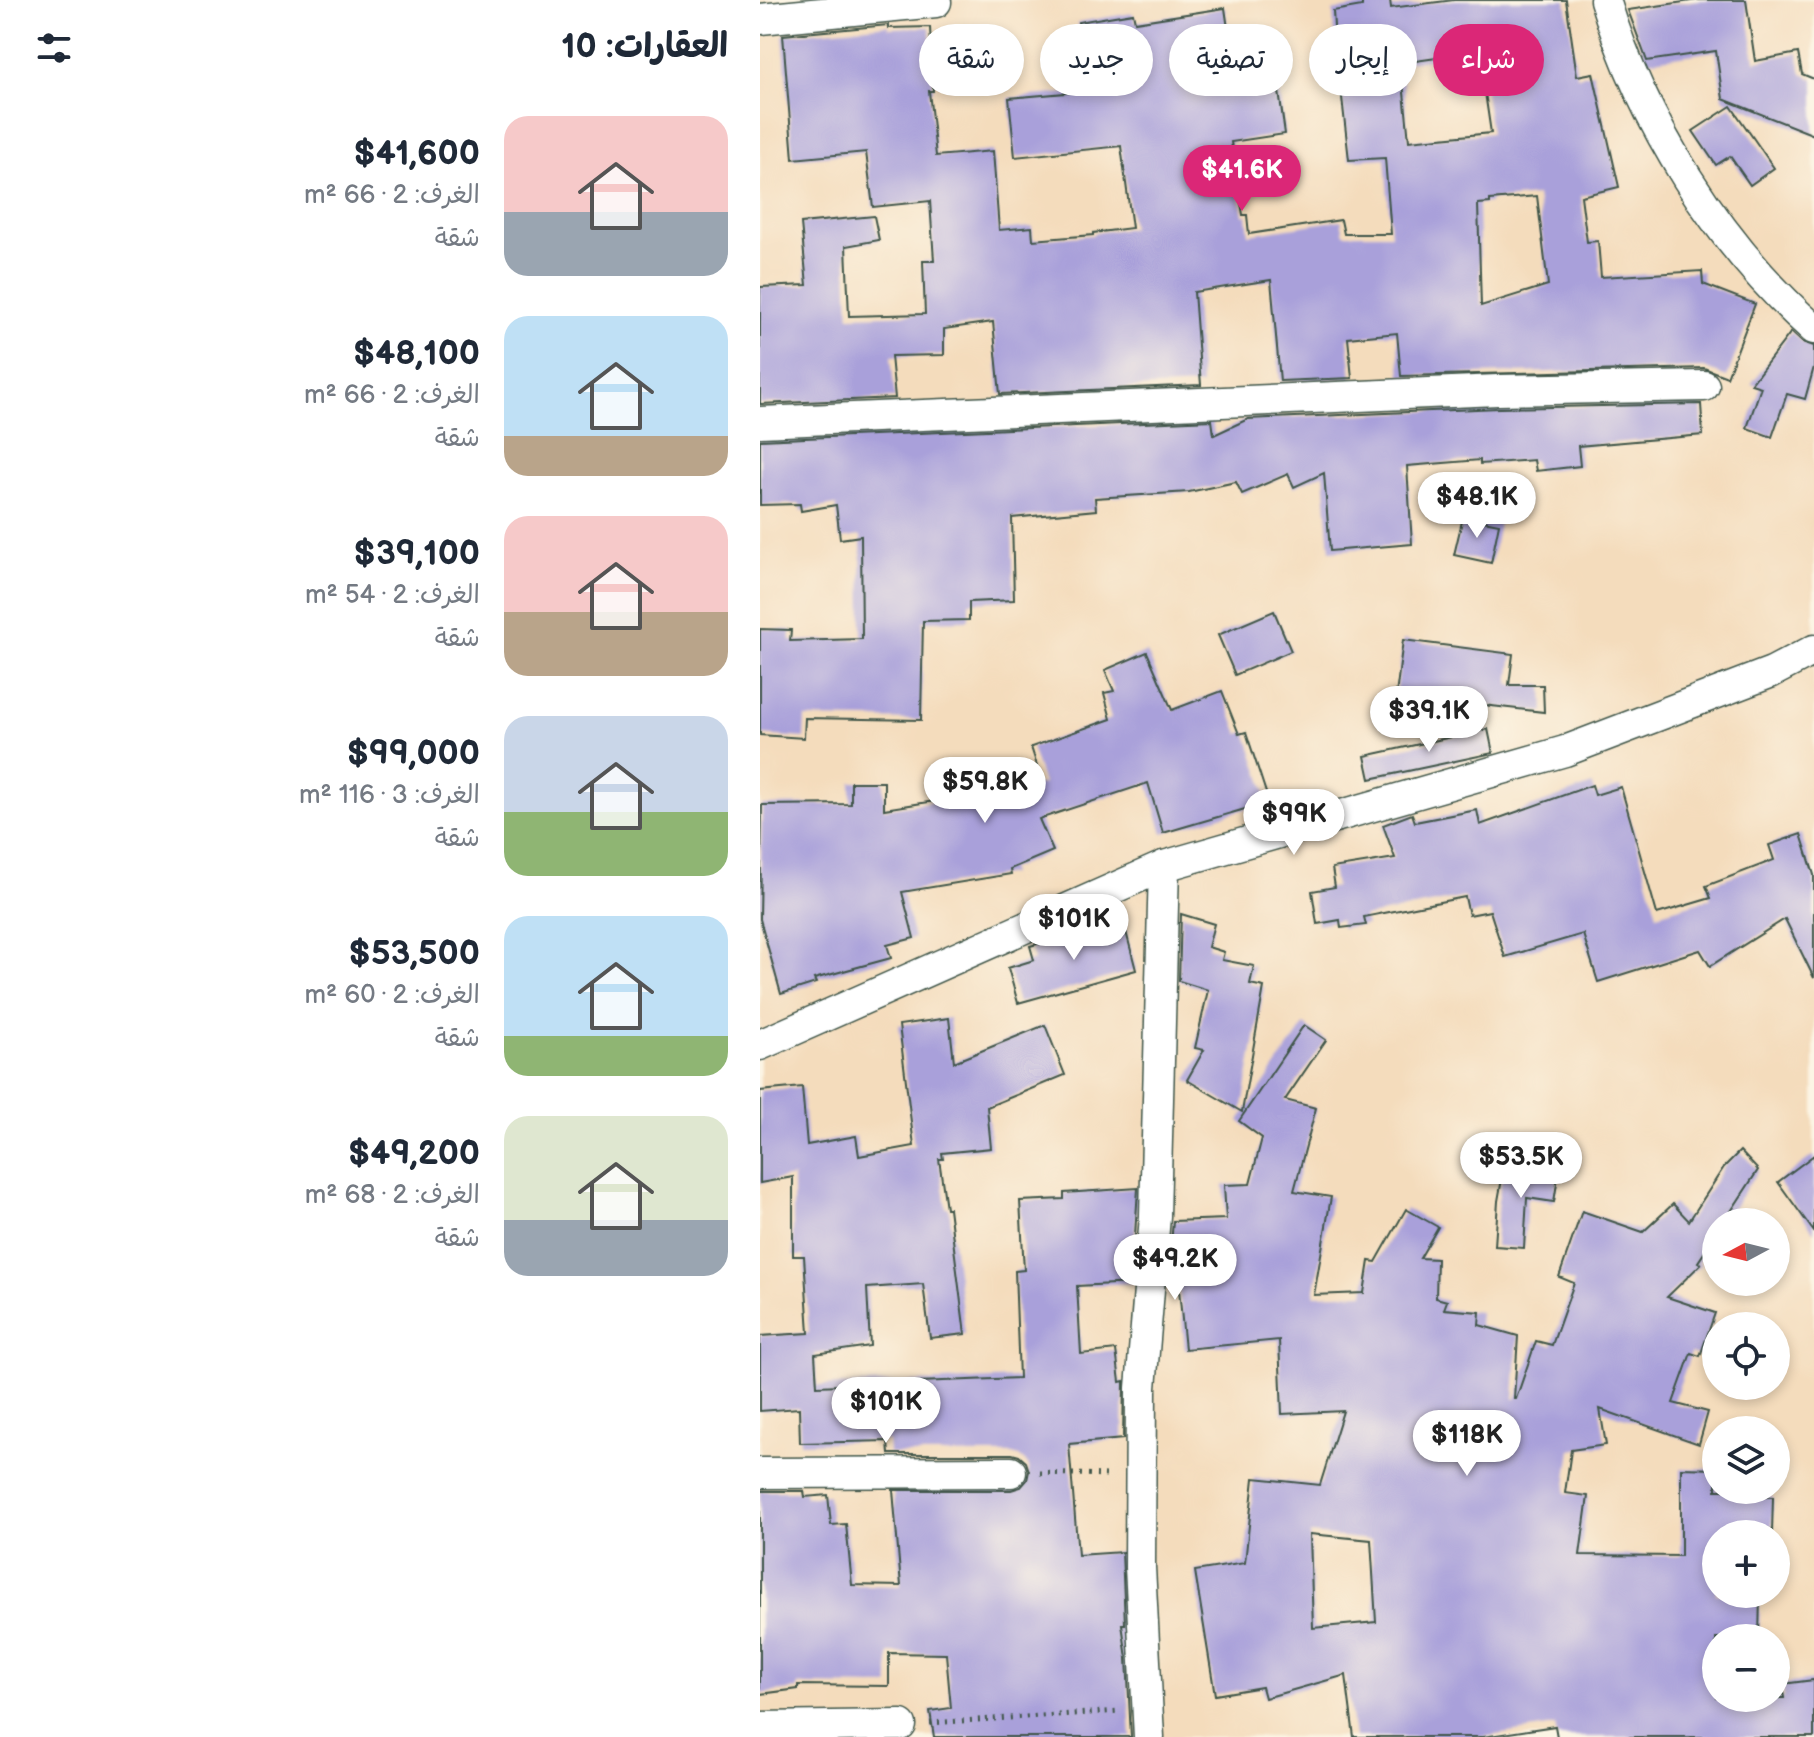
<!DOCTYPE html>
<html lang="ar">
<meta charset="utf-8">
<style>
:root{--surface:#fff;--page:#f6f6f7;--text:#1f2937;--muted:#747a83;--accent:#db2777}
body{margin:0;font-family:"Balsamiq Sans","Playpen Sans Arabic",sans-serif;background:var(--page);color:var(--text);direction:rtl;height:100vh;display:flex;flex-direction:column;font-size:30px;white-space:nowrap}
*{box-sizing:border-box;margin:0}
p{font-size:26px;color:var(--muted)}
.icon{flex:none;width:44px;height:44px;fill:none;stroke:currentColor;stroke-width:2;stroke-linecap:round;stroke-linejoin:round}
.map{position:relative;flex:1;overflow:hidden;direction:ltr}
.side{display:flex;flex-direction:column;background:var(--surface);width:760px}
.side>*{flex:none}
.banner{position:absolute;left:24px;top:24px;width:760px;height:72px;direction:rtl;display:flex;gap:16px}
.needle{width:52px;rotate:263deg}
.buttons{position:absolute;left:942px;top:1208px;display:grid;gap:16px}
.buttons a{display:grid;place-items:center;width:88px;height:88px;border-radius:50%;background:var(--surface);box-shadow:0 4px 12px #0003;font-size:40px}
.price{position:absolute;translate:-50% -68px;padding:0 18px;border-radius:28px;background:#fff;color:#222;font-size:26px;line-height:52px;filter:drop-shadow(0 2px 4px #0008)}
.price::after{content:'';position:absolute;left:50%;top:48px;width:24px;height:18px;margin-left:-12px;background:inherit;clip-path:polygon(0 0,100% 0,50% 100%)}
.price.active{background:var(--accent);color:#fff}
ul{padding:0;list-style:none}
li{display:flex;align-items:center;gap:24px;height:200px;padding:0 32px}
li span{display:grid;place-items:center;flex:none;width:224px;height:160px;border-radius:24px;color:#555}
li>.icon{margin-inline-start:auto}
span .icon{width:96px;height:96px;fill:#fffc;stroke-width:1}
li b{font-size:34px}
h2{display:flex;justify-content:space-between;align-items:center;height:96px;padding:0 32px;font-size:34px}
.chip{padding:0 28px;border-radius:36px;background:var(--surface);box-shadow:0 4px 12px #0003;font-size:28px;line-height:72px}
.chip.active{background:var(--accent);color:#fff}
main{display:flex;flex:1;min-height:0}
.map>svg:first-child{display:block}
.building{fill:#a9a0da;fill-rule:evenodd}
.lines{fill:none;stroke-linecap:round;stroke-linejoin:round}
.street-casing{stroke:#3f5548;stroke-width:33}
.path{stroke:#3f5548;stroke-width:5;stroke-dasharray:2 6;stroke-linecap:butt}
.street{stroke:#fff;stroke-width:30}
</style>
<main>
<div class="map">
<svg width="1054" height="1737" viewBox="0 0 1054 1737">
<rect width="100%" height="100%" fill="#fcf5e5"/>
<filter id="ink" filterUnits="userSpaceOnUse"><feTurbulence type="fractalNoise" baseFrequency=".0125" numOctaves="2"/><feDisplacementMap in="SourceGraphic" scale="16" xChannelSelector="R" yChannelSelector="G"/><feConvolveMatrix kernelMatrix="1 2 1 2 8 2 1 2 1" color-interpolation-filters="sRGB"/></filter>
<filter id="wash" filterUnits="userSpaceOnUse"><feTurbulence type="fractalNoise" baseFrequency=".006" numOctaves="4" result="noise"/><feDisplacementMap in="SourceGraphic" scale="32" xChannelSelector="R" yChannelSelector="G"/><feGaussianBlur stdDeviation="1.8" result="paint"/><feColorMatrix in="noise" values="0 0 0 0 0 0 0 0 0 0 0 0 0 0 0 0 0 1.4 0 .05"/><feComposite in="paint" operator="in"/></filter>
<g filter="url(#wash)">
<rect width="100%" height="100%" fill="#f4dcbc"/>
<g id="blocks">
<!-- building -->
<g class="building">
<path d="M618,0H630L631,8L694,0H806L817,76L833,73L859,187L821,196L827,242L838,241L841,277L942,271L943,284L995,304L967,377L944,368L641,376L637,333L588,338L592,378L520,381L511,280L434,292L441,385L240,394L233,322L184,329V355L131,356L135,398L0,404V287L47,285L41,223L114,216L119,240L86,246L89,316L165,314L163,261H174L170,201L113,207L106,152L33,159L23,35L128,25V28L170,27L173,91H169L176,156L233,151L239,230L272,227L273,240L333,235V233L372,228L361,146L255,157L249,98L328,91L318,22L373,13L375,22L465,8L475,76L516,70L525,134L471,142L483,215H487L489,234L581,220L584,234H631L625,158L589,160L574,26L573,11L602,6V1ZM719,52L731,133L649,141L641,63ZM777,196L788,285L721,306L718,204L730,203V200Z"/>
<polygon points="938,0 986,0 995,61 1038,53 1042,74 1054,79 1054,135 963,99 956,51 887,61 868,10"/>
<polygon points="971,106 1014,168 990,185 970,156 956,165 933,131"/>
<polygon points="1031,332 1042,342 1054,346 1054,367 1045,399 1027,394 1012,437 987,428 1001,387 991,384"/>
<polygon points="941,404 943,435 818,446 820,466 776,471 774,460 720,464 720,460 647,466 652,544 570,551 564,473 534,487 528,474 482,494 476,482 429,492 335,498 336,510 252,518 254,600 209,602 209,620 163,621 161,720 45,718 44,738 0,735 0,629 31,630 30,641 102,639 101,536 80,539 76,505 41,511 40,504 0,505 0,440 452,420 454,435 488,419 739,408"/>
<polygon points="703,517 739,524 731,563 694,555"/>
<polygon points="514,611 531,651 475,675 458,635"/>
<polygon points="643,640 753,654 749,685 783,685 784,712 636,695"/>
<polygon points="387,652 412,710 462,691 479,734 486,732 509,802 403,833 388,783 279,819 293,851 250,869 251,874 142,892 154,938 127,945 131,958 54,979 56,983 21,994 0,919 2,805 91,804 91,782 124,782 124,809 283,784 271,747 351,719 344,693 354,691 345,670"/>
<polygon points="728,729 733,753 610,779 605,756"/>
<polygon points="832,785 835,795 861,787 897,914 951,898 946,886 1014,860 1009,845 1041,834 1054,875 1054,978 1025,919 950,966 940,950 838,982 823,934 745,957 730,911 709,915 705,897 604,917 606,925 581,928 580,920 557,924 552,891 575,887 572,868 635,858 623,825 652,814 655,822 717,810 720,825"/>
<polygon points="421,914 454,924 448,947 464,952 462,960 494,966 490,984 504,987 482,1112 427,1080 444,1050 435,1048 448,990 419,981"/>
<polygon points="363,920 376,970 258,1003 248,968 274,960 270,946"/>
<polygon points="189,1018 194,1062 285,1025 305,1075 227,1107 231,1148 182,1153 183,1159 179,1159 186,1208 189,1208 205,1334 170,1338 163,1284 107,1288 110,1346 55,1354 57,1386 259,1378 255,1271 264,1270 260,1201 304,1199 304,1193 378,1188 372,1283 317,1286 321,1354 356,1350 360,1382 364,1381 363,1439 309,1444 318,1555 362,1552 365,1624 362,1624 367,1658 371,1737 174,1737 170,1711 191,1708 186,1654 129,1653 129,1686 38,1685 38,1689 0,1694 0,1491 44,1491 45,1497 68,1495 71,1525 86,1524 92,1585 141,1586 133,1490 251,1490 261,1487 267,1480 269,1471 266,1462 259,1456 252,1454 129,1454 128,1441 40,1443 39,1408 0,1411 0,1336 49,1333 44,1256 33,1256 33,1177 0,1183 0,1091 42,1087 47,1145 96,1136 99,1156 154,1146 139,1025"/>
<path d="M544,1025L566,1040L525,1100L556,1108L534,1191L571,1197L554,1295L604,1293L609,1261L616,1262L646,1209L678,1227L660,1258L677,1259L676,1298L687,1301L684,1309L720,1312L719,1325L758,1336L754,1399H756L776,1341L792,1345L814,1283L799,1277L822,1211L883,1232L913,1204L929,1221L964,1167L980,1151L998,1170L964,1222H956V1235L938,1262L941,1264L907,1297L955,1313L940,1356L931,1353L913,1403L948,1412L939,1444L840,1409L846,1445L811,1450L805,1493L828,1496L820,1555L921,1556V1468L956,1469V1490H985V1497H1013L1012,1533L956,1534V1594H1000L999,1638H956V1698H1024L1022,1684L1054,1680V1737H797L795,1726L723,1737H594L586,1675L505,1698L502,1687L455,1695L435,1571L485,1563L494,1478L560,1485L583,1411L522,1414L519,1340L425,1349L418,1280L408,1281L413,1221L466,1219L464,1185L490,1184L502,1138L479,1121ZM550,1534L611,1540L616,1622L553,1628Z"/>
<polygon points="1054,1155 1054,1232 1018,1182"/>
<polygon points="745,1162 799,1170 794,1202 767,1198 764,1248 735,1246 738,1201"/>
</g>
</g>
</g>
<g filter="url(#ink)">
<use href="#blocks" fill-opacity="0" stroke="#3f5548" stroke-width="2"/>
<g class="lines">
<!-- street casing -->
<g class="street-casing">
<g id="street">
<path d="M845,0C882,122 958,244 1054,329"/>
<polyline points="0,19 176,2"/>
<polyline points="0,422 738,390 944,386"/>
<polyline points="0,1045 404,866 805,751 1012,672 1054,650"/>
<polyline points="0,1473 251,1472"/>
<polyline points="0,1727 141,1725"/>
<polyline points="389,1737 380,1567 381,1388 395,1216 404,866"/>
</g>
</g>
<!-- path -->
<g class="path">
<polyline points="280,1473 350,1475"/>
<polyline points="170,1723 360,1711"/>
</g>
<!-- street -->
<use href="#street" class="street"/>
</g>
</g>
</svg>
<div class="buttons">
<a><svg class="needle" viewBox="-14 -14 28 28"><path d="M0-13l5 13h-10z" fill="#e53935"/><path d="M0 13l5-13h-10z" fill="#747a83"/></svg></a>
<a><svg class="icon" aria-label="locate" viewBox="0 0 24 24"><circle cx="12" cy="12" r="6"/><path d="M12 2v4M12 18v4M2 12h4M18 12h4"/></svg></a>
<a><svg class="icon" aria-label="layers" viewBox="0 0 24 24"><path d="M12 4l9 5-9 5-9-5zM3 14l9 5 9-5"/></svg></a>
<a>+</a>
<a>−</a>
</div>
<b class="price active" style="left:482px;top:213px">$41.6K</b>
<b class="price" style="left:717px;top:540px">$48.1K</b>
<b class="price" style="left:669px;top:754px">$39.1K</b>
<b class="price" style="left:225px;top:825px">$59.8K</b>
<b class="price" style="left:534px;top:857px">$99K</b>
<b class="price" style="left:314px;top:962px">$101K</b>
<b class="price" style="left:761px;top:1200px">$53.5K</b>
<b class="price" style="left:415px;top:1302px">$49.2K</b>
<b class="price" style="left:126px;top:1445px">$101K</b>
<b class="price" style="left:707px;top:1478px">$118K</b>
<div class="banner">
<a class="chip active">شراء</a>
<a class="chip">إيجار</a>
<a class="chip">تصفية</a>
<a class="chip">جديد</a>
<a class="chip">شقة</a>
</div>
</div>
<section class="side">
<h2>العقارات: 10<svg class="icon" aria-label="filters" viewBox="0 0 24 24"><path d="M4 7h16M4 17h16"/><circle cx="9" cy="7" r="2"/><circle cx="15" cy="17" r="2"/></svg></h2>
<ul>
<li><span style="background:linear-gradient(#f6c9c9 60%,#9aa5b1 0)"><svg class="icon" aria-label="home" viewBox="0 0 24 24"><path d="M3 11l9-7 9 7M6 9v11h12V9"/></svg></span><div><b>$41,600</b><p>الغرف: 2 · 66 m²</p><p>شقة</p></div></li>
<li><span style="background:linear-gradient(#bfe0f5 75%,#b9a48a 0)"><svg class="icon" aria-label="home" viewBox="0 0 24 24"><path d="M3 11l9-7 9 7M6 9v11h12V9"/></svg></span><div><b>$48,100</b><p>الغرف: 2 · 66 m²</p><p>شقة</p></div></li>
<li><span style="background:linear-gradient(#f6c9c9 60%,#b9a48a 0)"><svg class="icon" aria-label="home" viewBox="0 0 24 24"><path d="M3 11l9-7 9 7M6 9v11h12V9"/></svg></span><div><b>$39,100</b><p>الغرف: 2 · 54 m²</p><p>شقة</p></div></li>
<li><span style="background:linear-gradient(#c9d6e8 60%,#8fb573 0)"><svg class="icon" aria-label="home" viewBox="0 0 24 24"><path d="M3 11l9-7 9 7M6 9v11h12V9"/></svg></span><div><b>$99,000</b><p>الغرف: 3 · 116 m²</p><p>شقة</p></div></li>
<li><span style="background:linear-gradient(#bfe0f5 75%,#8fb573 0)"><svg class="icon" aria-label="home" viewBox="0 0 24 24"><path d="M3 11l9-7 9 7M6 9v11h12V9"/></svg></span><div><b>$53,500</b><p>الغرف: 2 · 60 m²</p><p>شقة</p></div></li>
<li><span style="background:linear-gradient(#dfe7d0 65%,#9aa5b1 0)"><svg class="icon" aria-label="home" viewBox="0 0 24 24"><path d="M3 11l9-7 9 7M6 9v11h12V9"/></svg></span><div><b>$49,200</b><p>الغرف: 2 · 68 m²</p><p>شقة</p></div></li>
</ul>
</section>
</main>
